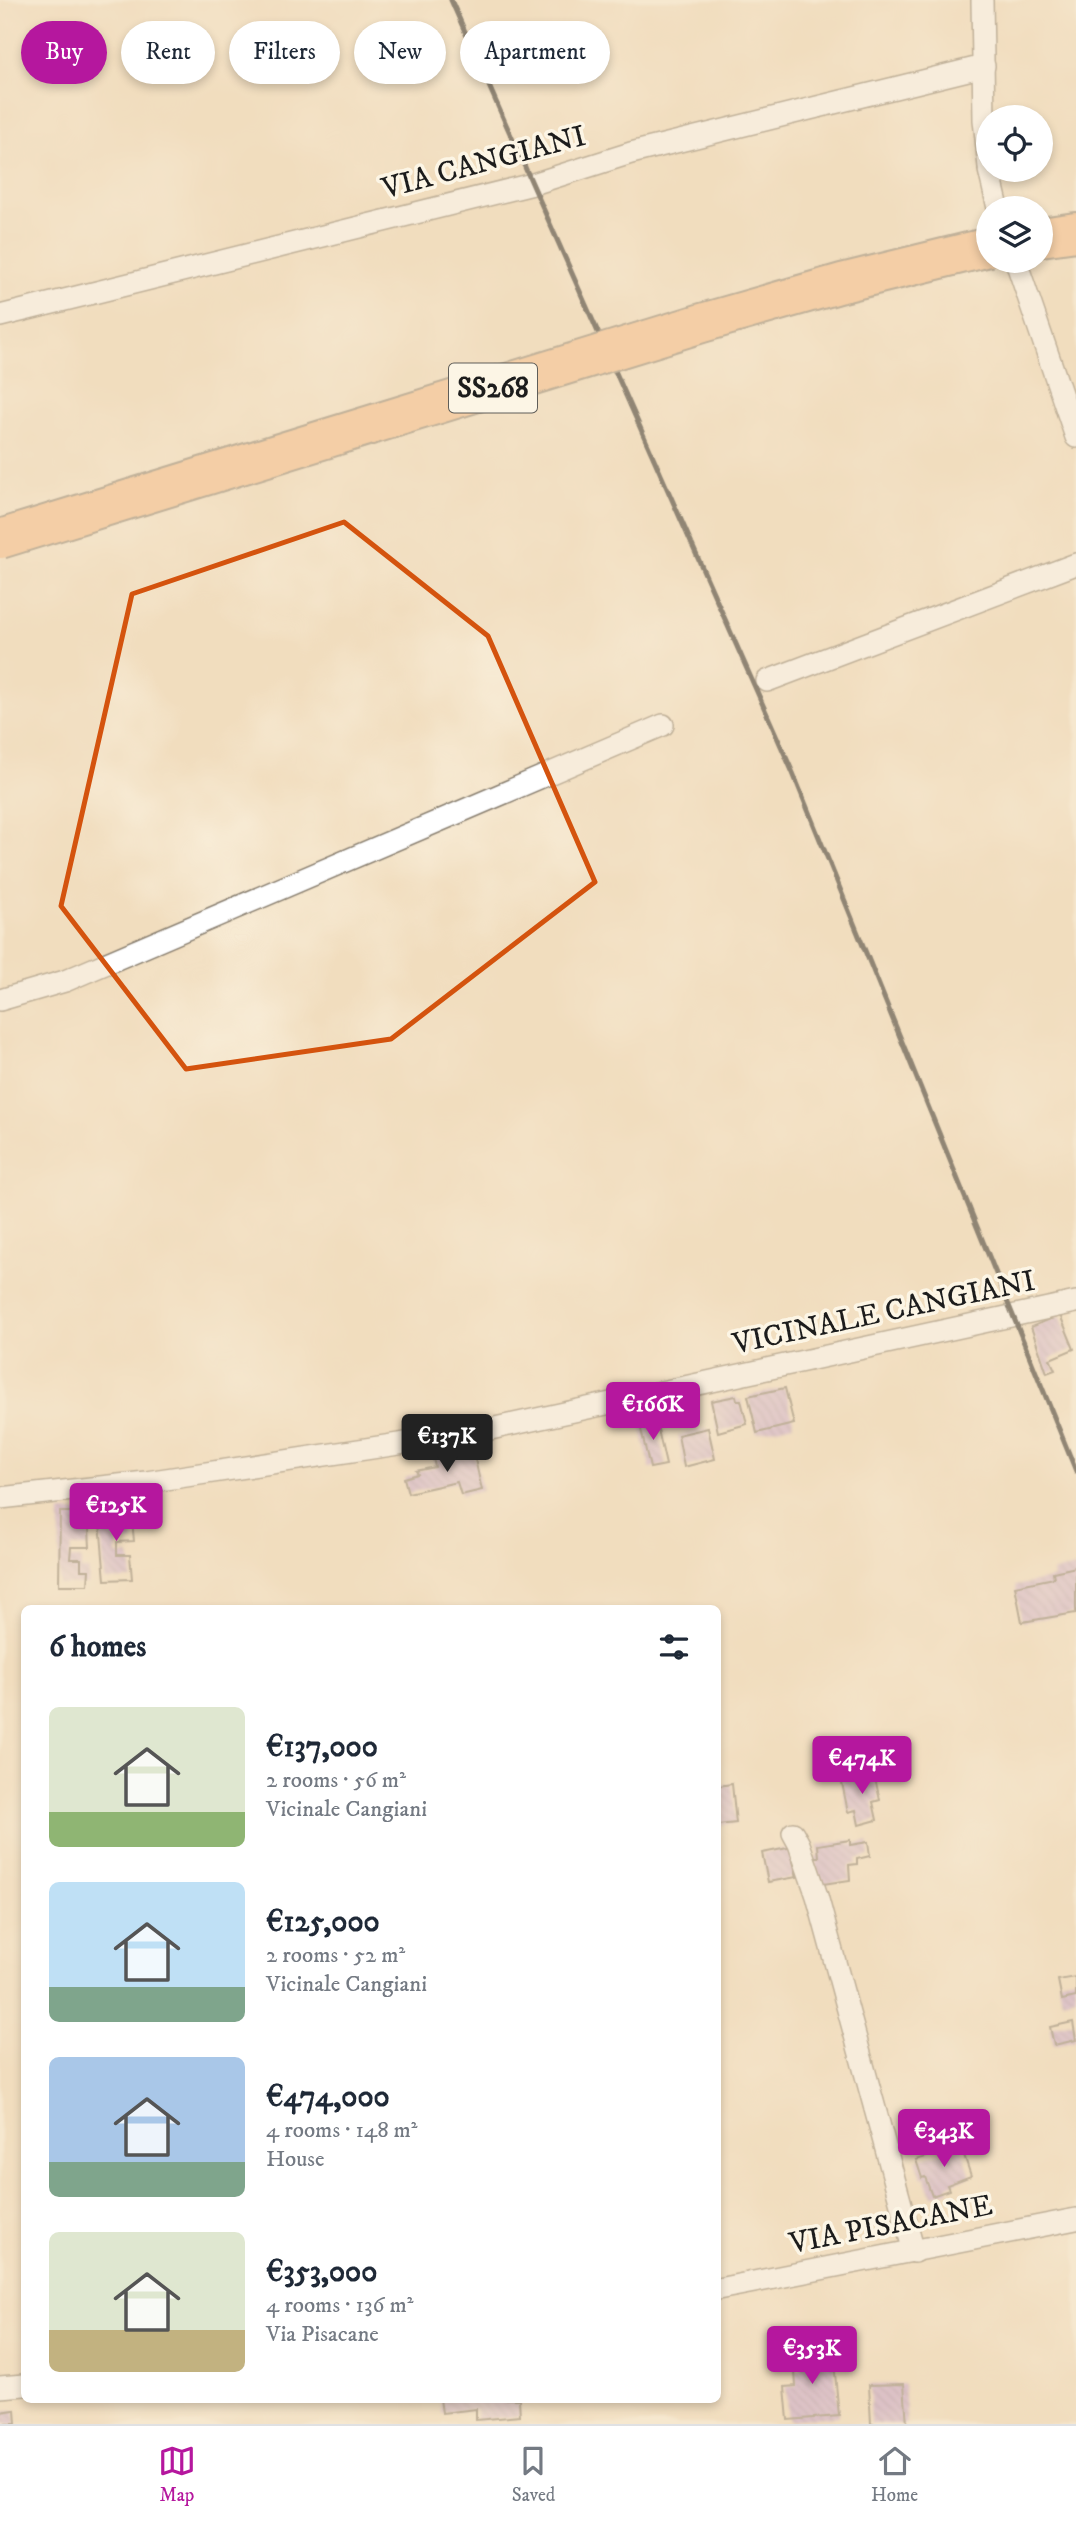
<!DOCTYPE html>
<meta charset="utf-8">
<style>
:root{--surface:#fff;--page:#f6f6f7;--text:#1f2937;--muted:#747a83;--line:#e0e1e3;--accent:#b5179e}
body{margin:0;font-family:"IM FELL DW Pica",serif;background:var(--page);color:var(--text);height:100vh;display:flex;flex-direction:column;font-size:26px;white-space:nowrap}
*{box-sizing:border-box;margin:0}
p{font-size:23px;color:var(--muted)}
.icon{flex:none;width:38px;height:38px;fill:none;stroke:currentColor;stroke-width:2;stroke-linecap:round;stroke-linejoin:round}
.map{position:relative;flex:1;overflow:hidden}
.side{position:absolute;left:21px;top:1605px;width:700px;height:798px;display:flex;flex-direction:column;background:var(--surface);border-radius:10px;box-shadow:0 4px 10px #0003}
.side>*{flex:none}
.hud{position:absolute;left:21px;top:21px;width:700px;height:63px;display:flex;gap:14px}
.tools{position:absolute;left:976px;top:105px;display:grid;gap:14px}
.tools a{display:grid;place-items:center;width:77px;height:77px;border-radius:50%;background:var(--surface);box-shadow:0 4px 10px #0003;font-size:35px}
.price{position:absolute;translate:-50% -60px;padding:0 16px;border-radius:7px;background:var(--accent);color:#fff;font-size:23px;line-height:46px;filter:drop-shadow(0 2px 4px #0008)}
.price::after{content:'';position:absolute;left:50%;top:42px;width:21px;height:16px;margin-left:-10px;background:inherit;clip-path:polygon(0 0,100% 0,50% 100%)}
.price.current{background:#222;color:#fff}
ul{padding:0;list-style:none}
li{display:flex;align-items:center;gap:21px;height:175px;padding:0 28px}
li span{display:grid;place-items:center;flex:none;width:196px;height:140px;border-radius:10px;color:#555}
li>.icon{margin-inline-start:auto}
span .icon{width:84px;height:84px;fill:#fffc;stroke-width:1}
li b{font-size:30px}
h2{display:flex;justify-content:space-between;align-items:center;height:84px;padding:0 28px;font-size:30px}
.pill{padding:0 24px;border-radius:32px;background:var(--surface);box-shadow:0 4px 10px #0003;font-size:24px;line-height:63px}
.pill.current{background:var(--accent);color:#fff}
.dock{display:flex;justify-content:space-around;align-items:center;height:98px;border-top:2px solid var(--line);background:var(--surface);font-size:19px;color:var(--muted)}
.dock a{display:grid;justify-items:center;gap:4px}
.dock .current{color:var(--accent)}
.map>svg:first-child{display:block}
.building{fill:url(#building-back-hatch)}
.lines{fill:none;stroke-linecap:round;stroke-linejoin:round}
.street-casing{stroke:#867c6d;stroke-width:24}
.highway-casing{stroke:#867c6d;stroke-width:42}
.street{stroke:#fff;stroke-width:21}
.highway{stroke:#f8bd89;stroke-width:38}
.rail{stroke:#1c1c1c;stroke-width:5}
.highway-bridge-casing{stroke:#867c6d;stroke-width:42;stroke-linecap:butt}
.highway-bridge{stroke:#f8bd89;stroke-width:38}
.marked{fill:none;stroke:#d4530e;stroke-width:5;stroke-linejoin:round}
.labels{text-anchor:middle;dominant-baseline:central;stroke-width:7;stroke-linejoin:round;paint-order:stroke}
.shield{fill:#fcf5e5;stroke:#5f5d58;stroke-width:2}
.shield-label{font-size:28px;font-weight:bold;fill:#1c1c1c}
.street-label{font-size:30px;fill:#1c1c1c;stroke:#fcf5e5}
</style>
<div class="map">
<svg width="1076" height="2424" viewBox="0 0 1076 2424">
<defs>
<pattern id="building-back-hatch" width="6" height="6" patternUnits="userSpaceOnUse" patternTransform="scale(1.75)"><rect width="6" height="6" fill="#c5a2d2"/><path d="M-1 5l2 2M0 0l6 6M5-1l2 2" fill="none" stroke="#9f83aa"/></pattern>
</defs>
<rect width="100%" height="100%" fill="#fcf5e5"/>
<filter id="ink" filterUnits="userSpaceOnUse"><feTurbulence type="fractalNoise" baseFrequency=".0143" numOctaves="2"/><feDisplacementMap in="SourceGraphic" scale="14" xChannelSelector="R" yChannelSelector="G"/><feConvolveMatrix kernelMatrix="1 2 1 2 8 2 1 2 1" color-interpolation-filters="sRGB"/></filter>
<filter id="wash" filterUnits="userSpaceOnUse"><feTurbulence type="fractalNoise" baseFrequency=".00686" numOctaves="4" result="noise"/><feDisplacementMap in="SourceGraphic" scale="28" xChannelSelector="R" yChannelSelector="G"/><feGaussianBlur stdDeviation="1.57" result="paint"/><feColorMatrix in="noise" values="0 0 0 0 0 0 0 0 0 0 0 0 0 0 0 0 0 1.4 0 .05"/><feComposite in="paint" operator="in"/></filter>
<g filter="url(#wash)">
<rect width="100%" height="100%" fill="#f1ddbe"/>
<g id="blocks">
<!-- building -->
<g class="building">
<polygon points="1060,1315 1074,1349 1050,1359 1055,1370 1047,1373 1031,1327"/>
<polygon points="785,1388 794,1424 757,1433 748,1396"/>
<polygon points="736,1396 737,1400 741,1400 747,1424 718,1432 711,1401"/>
<polygon points="655,1416 666,1465 650,1468 639,1421"/>
<polygon points="708,1428 715,1459 684,1467 678,1435"/>
<polygon points="459,1450 461,1458 474,1455 482,1490 461,1495 457,1482 408,1493 404,1478 418,1474 416,1471 435,1467 432,1454"/>
<polygon points="131,1510 134,1541 117,1542 117,1555 130,1555 132,1579 105,1580 99,1511"/>
<polygon points="60,1512 88,1512 90,1547 71,1547 70,1559 81,1559 81,1570 89,1570 88,1585 59,1585"/>
<polygon points="1076,1567 1076,1613 1022,1622 1015,1586 1054,1578 1053,1572"/>
<polygon points="873,1770 880,1800 873,1802 877,1820 859,1825 856,1810 848,1812 841,1778"/>
<polygon points="732,1784 736,1823 718,1825 718,1786"/>
<polygon points="850,1840 850,1845 868,1842 870,1856 857,1859 857,1864 849,1865 850,1880 823,1884 818,1881 815,1857 819,1857 818,1845"/>
<polygon points="793,1847 796,1860 793,1861 797,1877 768,1882 762,1853"/>
<polygon points="1076,1977 1076,1997 1062,2000 1058,1980"/>
<polygon points="1073,2022 1076,2040 1054,2045 1050,2027"/>
<polygon points="961,2146 971,2176 947,2185 949,2190 932,2196 925,2177 922,2178 916,2160"/>
<polygon points="798,2330 806,2330 807,2340 816,2340 817,2364 834,2362 839,2416 788,2420 785,2387 796,2386 795,2371 801,2370"/>
<polygon points="904,2384 907,2424 871,2424 869,2385"/>
<polygon points="440,2399 519,2399 520,2416 476,2420 476,2409 442,2413"/>
<polygon points="15,2410 16,2424 0,2424 0,2412"/>
</g>
</g>
</g>
<g filter="url(#ink)">
<use href="#blocks" fill-opacity="0" stroke="#867c6d" stroke-width="2"/>
<g class="lines">
<!-- street casing -->
<g class="street-casing">
<g id="street">
<polyline points="982,0 984,120 989,167"/>
<polyline points="989,170 998,208"/>
<polyline points="1018,267 1076,437"/>
<polyline points="0,316 533,184 631,153 984,66"/>
<polyline points="767,681 1076,564"/>
<polyline points="0,1000 65,981 663,725"/>
<polyline points="0,1498 146,1482 472,1433 1076,1302"/>
<polyline points="793,1833 799,1844 817,1896 914,2252"/>
<polyline points="718,2289 1076,2219"/>
<polyline points="0,2387 24,2385"/>
</g>
</g>
<!-- highway casing -->
<g class="highway-casing">
<polyline id="highway" points="1041,237 1076,232"/>
</g>
<!-- street -->
<use href="#street" class="street"/>
<!-- highway -->
<use href="#highway" class="highway"/>
<!-- rail -->
<polyline class="rail" points="451,0 793,773 1076,1471"/>
<!-- highway-bridge casing -->
<g class="highway-bridge-casing">
<polyline id="highway-bridge" points="0,539 702,323 842,283 989,247"/>
</g>
<!-- highway-bridge -->
<use href="#highway-bridge" class="highway-bridge"/>
</g>
</g>
<!-- marked area -->
<path d="M0 0H1076V2424H0ZM344,522L488,636L595,882L391,1039L186,1069L61,906L132,594Z" fill="#f1ddbe" fill-opacity=".55" fill-rule="evenodd"/>
<path class="marked" d="M344,522L488,636L595,882L391,1039L186,1069L61,906L132,594Z"/>
<g class="labels">
<!-- shield labels -->
<rect class="shield" x="449" y="363.5" width="88" height="49" rx="5"/>
<g class="shield-label">
<text x="493" y="388">SS268</text>
</g>
<!-- street labels -->
<g class="street-label">
<text transform="translate(484 163) rotate(-15)">VIA CANGIANI</text>
<text transform="translate(884 1313) rotate(-12)">VICINALE CANGIANI</text>
<text transform="translate(891 2225) rotate(-11)">VIA PISACANE</text>
</g>
</g>
</svg>
<div class="tools">
<a><svg class="icon" aria-label="locate" viewBox="0 0 24 24"><circle cx="12" cy="12" r="6"/><path d="M12 2v4M12 18v4M2 12h4M18 12h4"/></svg></a>
<a><svg class="icon" aria-label="layers" viewBox="0 0 24 24"><path d="M12 4l9 5-9 5-9-5zM3 14l9 5 9-5"/></svg></a>
</div>
<b class="price" style="left:653px;top:1442px">€166K</b>
<b class="price current" style="left:447px;top:1474px">€137K</b>
<b class="price" style="left:116px;top:1543px">€125K</b>
<b class="price" style="left:862px;top:1796px">€474K</b>
<b class="price" style="left:944px;top:2169px">€343K</b>
<b class="price" style="left:812px;top:2386px">€353K</b>
<div class="hud">
<a class="pill current">Buy</a>
<a class="pill">Rent</a>
<a class="pill">Filters</a>
<a class="pill">New</a>
<a class="pill">Apartment</a>
</div>
<section class="side">
<h2>6 homes<svg class="icon" aria-label="filters" viewBox="0 0 24 24"><path d="M4 7h16M4 17h16"/><circle cx="9" cy="7" r="2"/><circle cx="15" cy="17" r="2"/></svg></h2>
<ul>
<li><span style="background:linear-gradient(#dfe7d0 75%,#8fb573 0)"><svg class="icon" aria-label="home" viewBox="0 0 24 24"><path d="M3 11l9-7 9 7M6 9v11h12V9"/></svg></span><div><b>€137,000</b><p>2 rooms · 56 m²</p><p>Vicinale Cangiani</p></div></li>
<li><span style="background:linear-gradient(#bfe0f5 75%,#7fa58c 0)"><svg class="icon" aria-label="home" viewBox="0 0 24 24"><path d="M3 11l9-7 9 7M6 9v11h12V9"/></svg></span><div><b>€125,000</b><p>2 rooms · 52 m²</p><p>Vicinale Cangiani</p></div></li>
<li><span style="background:linear-gradient(#a9c7e8 75%,#7fa58c 0)"><svg class="icon" aria-label="home" viewBox="0 0 24 24"><path d="M3 11l9-7 9 7M6 9v11h12V9"/></svg></span><div><b>€474,000</b><p>4 rooms · 148 m²</p><p>House</p></div></li>
<li><span style="background:linear-gradient(#dfe7d0 70%,#c2b280 0)"><svg class="icon" aria-label="home" viewBox="0 0 24 24"><path d="M3 11l9-7 9 7M6 9v11h12V9"/></svg></span><div><b>€353,000</b><p>4 rooms · 136 m²</p><p>Via Pisacane</p></div></li>
</ul>
</section>
</div>
<nav class="dock">
<a class="current"><svg class="icon" aria-label="map" viewBox="0 0 24 24"><path d="M3 6l6-2 6 2 6-2v14l-6 2-6-2-6 2zM9 4v14M15 6v14"/></svg>Map</a>
<a><svg class="icon" aria-label="saved" viewBox="0 0 24 24"><path d="M7 4h10v16l-5-4-5 4z"/></svg>Saved</a>
<a><svg class="icon" aria-label="home" viewBox="0 0 24 24"><path d="M3 11l9-7 9 7M6 9v11h12V9"/></svg>Home</a>
</nav>
